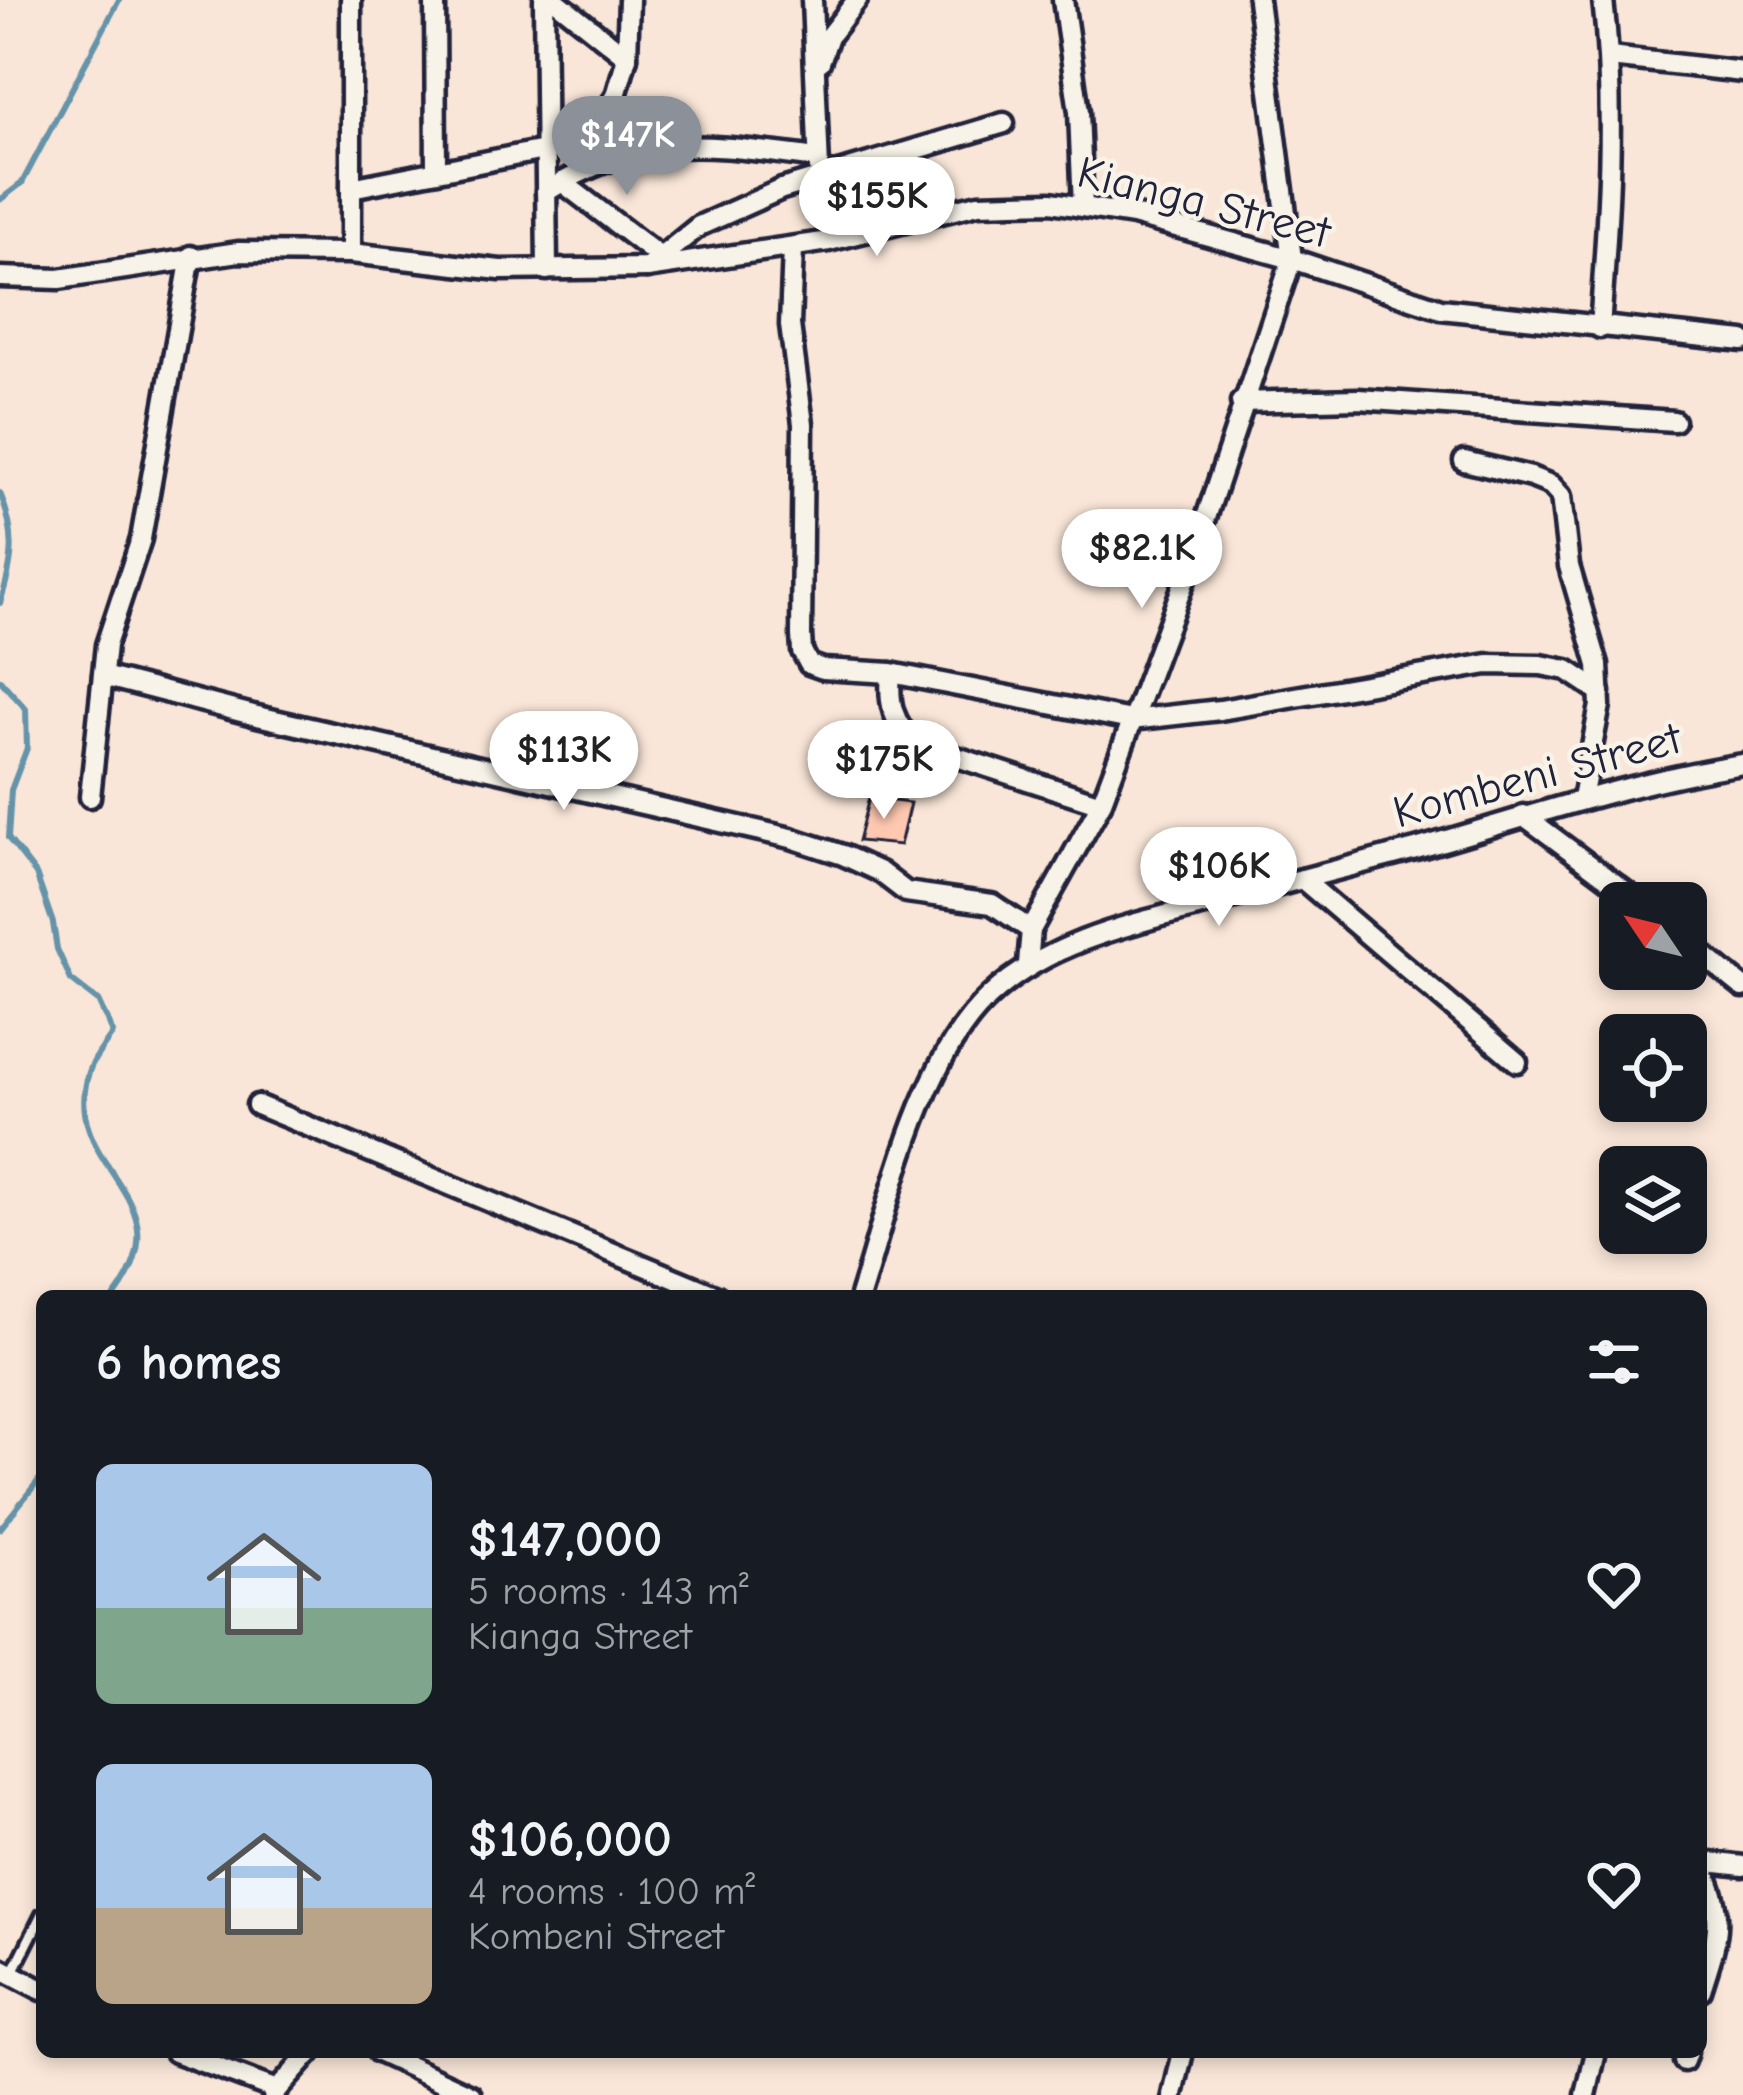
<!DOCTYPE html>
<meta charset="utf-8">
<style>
:root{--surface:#171b24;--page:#20242c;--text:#f1f3f6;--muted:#9ea1a6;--accent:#8c9099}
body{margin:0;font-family:"Comic Neue",sans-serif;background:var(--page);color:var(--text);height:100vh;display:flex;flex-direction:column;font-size:45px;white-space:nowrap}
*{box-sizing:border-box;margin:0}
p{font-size:39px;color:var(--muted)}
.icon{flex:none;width:66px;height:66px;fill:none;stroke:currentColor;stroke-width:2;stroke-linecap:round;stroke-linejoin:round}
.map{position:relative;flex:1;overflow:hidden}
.side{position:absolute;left:36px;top:1290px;width:1671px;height:768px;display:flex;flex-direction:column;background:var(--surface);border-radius:18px;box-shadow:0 6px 18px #0003}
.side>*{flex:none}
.needle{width:78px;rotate:305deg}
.buttons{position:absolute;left:1599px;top:882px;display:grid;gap:24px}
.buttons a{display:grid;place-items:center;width:108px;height:108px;border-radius:18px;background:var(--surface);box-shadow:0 6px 18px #0003;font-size:60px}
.price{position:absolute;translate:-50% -102px;padding:0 27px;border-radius:42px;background:#fff;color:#222;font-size:39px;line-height:78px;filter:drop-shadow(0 3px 6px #0008)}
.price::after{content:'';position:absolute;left:50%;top:72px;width:36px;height:27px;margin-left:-18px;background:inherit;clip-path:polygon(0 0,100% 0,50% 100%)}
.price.selected{background:var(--accent);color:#fff}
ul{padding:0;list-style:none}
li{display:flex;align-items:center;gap:36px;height:300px;padding:0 60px}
li span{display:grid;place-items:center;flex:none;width:336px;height:240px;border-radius:18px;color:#555}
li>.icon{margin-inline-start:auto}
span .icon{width:144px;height:144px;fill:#fffc;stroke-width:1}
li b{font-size:51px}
h2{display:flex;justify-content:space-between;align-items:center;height:144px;padding:0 60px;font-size:51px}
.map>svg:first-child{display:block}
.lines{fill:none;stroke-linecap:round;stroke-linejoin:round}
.stream{stroke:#6593a9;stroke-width:6}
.building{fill:#ffc9b1;stroke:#22223b;stroke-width:3}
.lane-casing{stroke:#22223b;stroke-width:18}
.street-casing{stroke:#22223b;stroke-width:27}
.lane{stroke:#f7f3e8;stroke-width:9}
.street{stroke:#f7f3e8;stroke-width:18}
.labels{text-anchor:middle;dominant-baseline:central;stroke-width:9;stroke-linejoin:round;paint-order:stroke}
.street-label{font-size:45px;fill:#22223b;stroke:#f7f3e8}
</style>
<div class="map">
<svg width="1743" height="2095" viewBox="0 0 1743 2095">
<rect width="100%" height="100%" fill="#f9e6d8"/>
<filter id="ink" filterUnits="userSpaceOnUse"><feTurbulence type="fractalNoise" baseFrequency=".00833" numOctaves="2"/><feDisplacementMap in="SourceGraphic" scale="24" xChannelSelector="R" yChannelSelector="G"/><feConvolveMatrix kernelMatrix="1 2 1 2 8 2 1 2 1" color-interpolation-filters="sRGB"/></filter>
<g filter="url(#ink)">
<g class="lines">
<!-- stream -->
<g class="stream">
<polyline points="0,200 22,183 119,0"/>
<path d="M0,493C17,536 14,560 0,603"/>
<path d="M0,680L26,709L27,748L11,790L8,838L36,874L53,923L57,949L71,980L98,1001L113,1033C105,1045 93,1058 89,1072C58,1170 190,1194 115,1296"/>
<polyline points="0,1529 42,1476"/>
</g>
</g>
<!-- building -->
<polygon class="building" points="869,798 910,803 900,845 858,841"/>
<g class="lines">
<!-- lane casing -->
<g class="lane-casing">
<polyline id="lane" points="12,1974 42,1914"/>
</g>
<!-- street casing -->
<g class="street-casing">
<g id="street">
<polyline points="351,0 351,253"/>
<polyline points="435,0 436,171"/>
<polyline points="544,0 547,270"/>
<polyline points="555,0 627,57"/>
<polyline points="812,0 819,169"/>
<polyline points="1063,0 1079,112 1083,207"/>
<polyline points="1610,57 1743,72"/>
<polyline points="820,62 829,36 857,0"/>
<polyline points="562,182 660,257"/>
<polyline points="351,188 544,150 577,136 603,116 616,96 627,57 629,0"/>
<path d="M546,192C644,130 709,145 818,158"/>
<polyline points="793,248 790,325 803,424 801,635 802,651 809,664 823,669 891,673 1131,720 1220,710 1488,664 1541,665 1567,670 1600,692"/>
<polyline points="647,268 699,226 782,189 1004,123"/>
<polyline points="0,277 59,279 238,252 351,253 500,270 647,268 829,241 978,204 1051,202 1133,215 1292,259 1441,309 1743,341"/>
<path d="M1600,328C1608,219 1616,109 1603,0"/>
<polyline points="1241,402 1358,399 1674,421"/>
<polyline points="1464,461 1531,477 1551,485 1561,496 1569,566 1598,665 1600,705 1582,799"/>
<path d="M891,673C888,704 893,722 914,743L1101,804"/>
<polyline points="103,676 253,715 791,838 843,855 880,872 906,892 992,904 1031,930"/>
<polyline points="90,797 106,645 141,539 191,256"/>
<polyline points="1523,815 1641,903"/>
<polyline points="1302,879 1517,1062"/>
<polyline points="1686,941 1743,987"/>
<polyline points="1028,964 1031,930 1101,804 1189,569 1292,259 1258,0"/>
<polyline points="257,1105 717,1296"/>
<path d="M860,1296C889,1205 918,1063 989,997C1048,941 1136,923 1213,903C1281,884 1349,867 1416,849C1525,818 1631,781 1743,764"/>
<polyline points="1701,1861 1743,1866"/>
<path d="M1701,1864C1727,1917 1718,1936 1701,1990"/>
<polyline points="0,1968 42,1990"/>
<polyline points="175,2052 277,2090"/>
<polyline points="378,2052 471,2095"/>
<polyline points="1684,2061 1687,2052"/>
<polyline points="273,2095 311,2052"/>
<polyline points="1173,2095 1183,2052"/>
<polyline points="1586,2095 1596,2052"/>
</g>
</g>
<!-- lane -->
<use href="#lane" class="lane"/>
<!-- street -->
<use href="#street" class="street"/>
</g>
</g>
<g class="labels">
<!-- street labels -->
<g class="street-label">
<text transform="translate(1204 202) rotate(14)">Kianga Street</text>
<text transform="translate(1537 775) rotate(-15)">Kombeni Street</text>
</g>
</g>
</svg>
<div class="buttons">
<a><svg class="needle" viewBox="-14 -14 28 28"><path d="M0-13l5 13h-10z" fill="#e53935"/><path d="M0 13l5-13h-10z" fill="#9ea1a6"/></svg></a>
<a><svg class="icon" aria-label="locate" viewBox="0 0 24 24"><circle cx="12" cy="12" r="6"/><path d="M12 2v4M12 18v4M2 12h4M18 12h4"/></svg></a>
<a><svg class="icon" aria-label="layers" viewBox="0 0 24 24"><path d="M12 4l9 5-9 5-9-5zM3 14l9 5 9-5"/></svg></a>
</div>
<b class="price selected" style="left:627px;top:198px">$147K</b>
<b class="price" style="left:877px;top:259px">$155K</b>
<b class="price" style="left:1142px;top:611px">$82.1K</b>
<b class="price" style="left:564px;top:813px">$113K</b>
<b class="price" style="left:884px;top:822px">$175K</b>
<b class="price" style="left:1219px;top:929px">$106K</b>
<section class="side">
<h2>6 homes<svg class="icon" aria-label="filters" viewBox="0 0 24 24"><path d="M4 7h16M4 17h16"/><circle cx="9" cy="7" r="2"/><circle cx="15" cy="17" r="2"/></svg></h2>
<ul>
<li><span style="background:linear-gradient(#a9c7e8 60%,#7fa58c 0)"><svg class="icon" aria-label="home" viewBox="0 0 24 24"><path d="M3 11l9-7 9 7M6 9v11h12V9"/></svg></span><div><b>$147,000</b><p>5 rooms · 143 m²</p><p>Kianga Street</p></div><svg class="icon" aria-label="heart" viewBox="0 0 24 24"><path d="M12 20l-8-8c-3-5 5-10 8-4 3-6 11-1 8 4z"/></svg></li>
<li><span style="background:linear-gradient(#a9c7e8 60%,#b9a48a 0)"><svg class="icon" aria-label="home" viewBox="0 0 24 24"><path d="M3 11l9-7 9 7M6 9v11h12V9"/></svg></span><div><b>$106,000</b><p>4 rooms · 100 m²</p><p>Kombeni Street</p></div><svg class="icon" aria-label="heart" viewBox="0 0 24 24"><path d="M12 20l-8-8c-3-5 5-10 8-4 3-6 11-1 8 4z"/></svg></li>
</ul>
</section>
</div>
